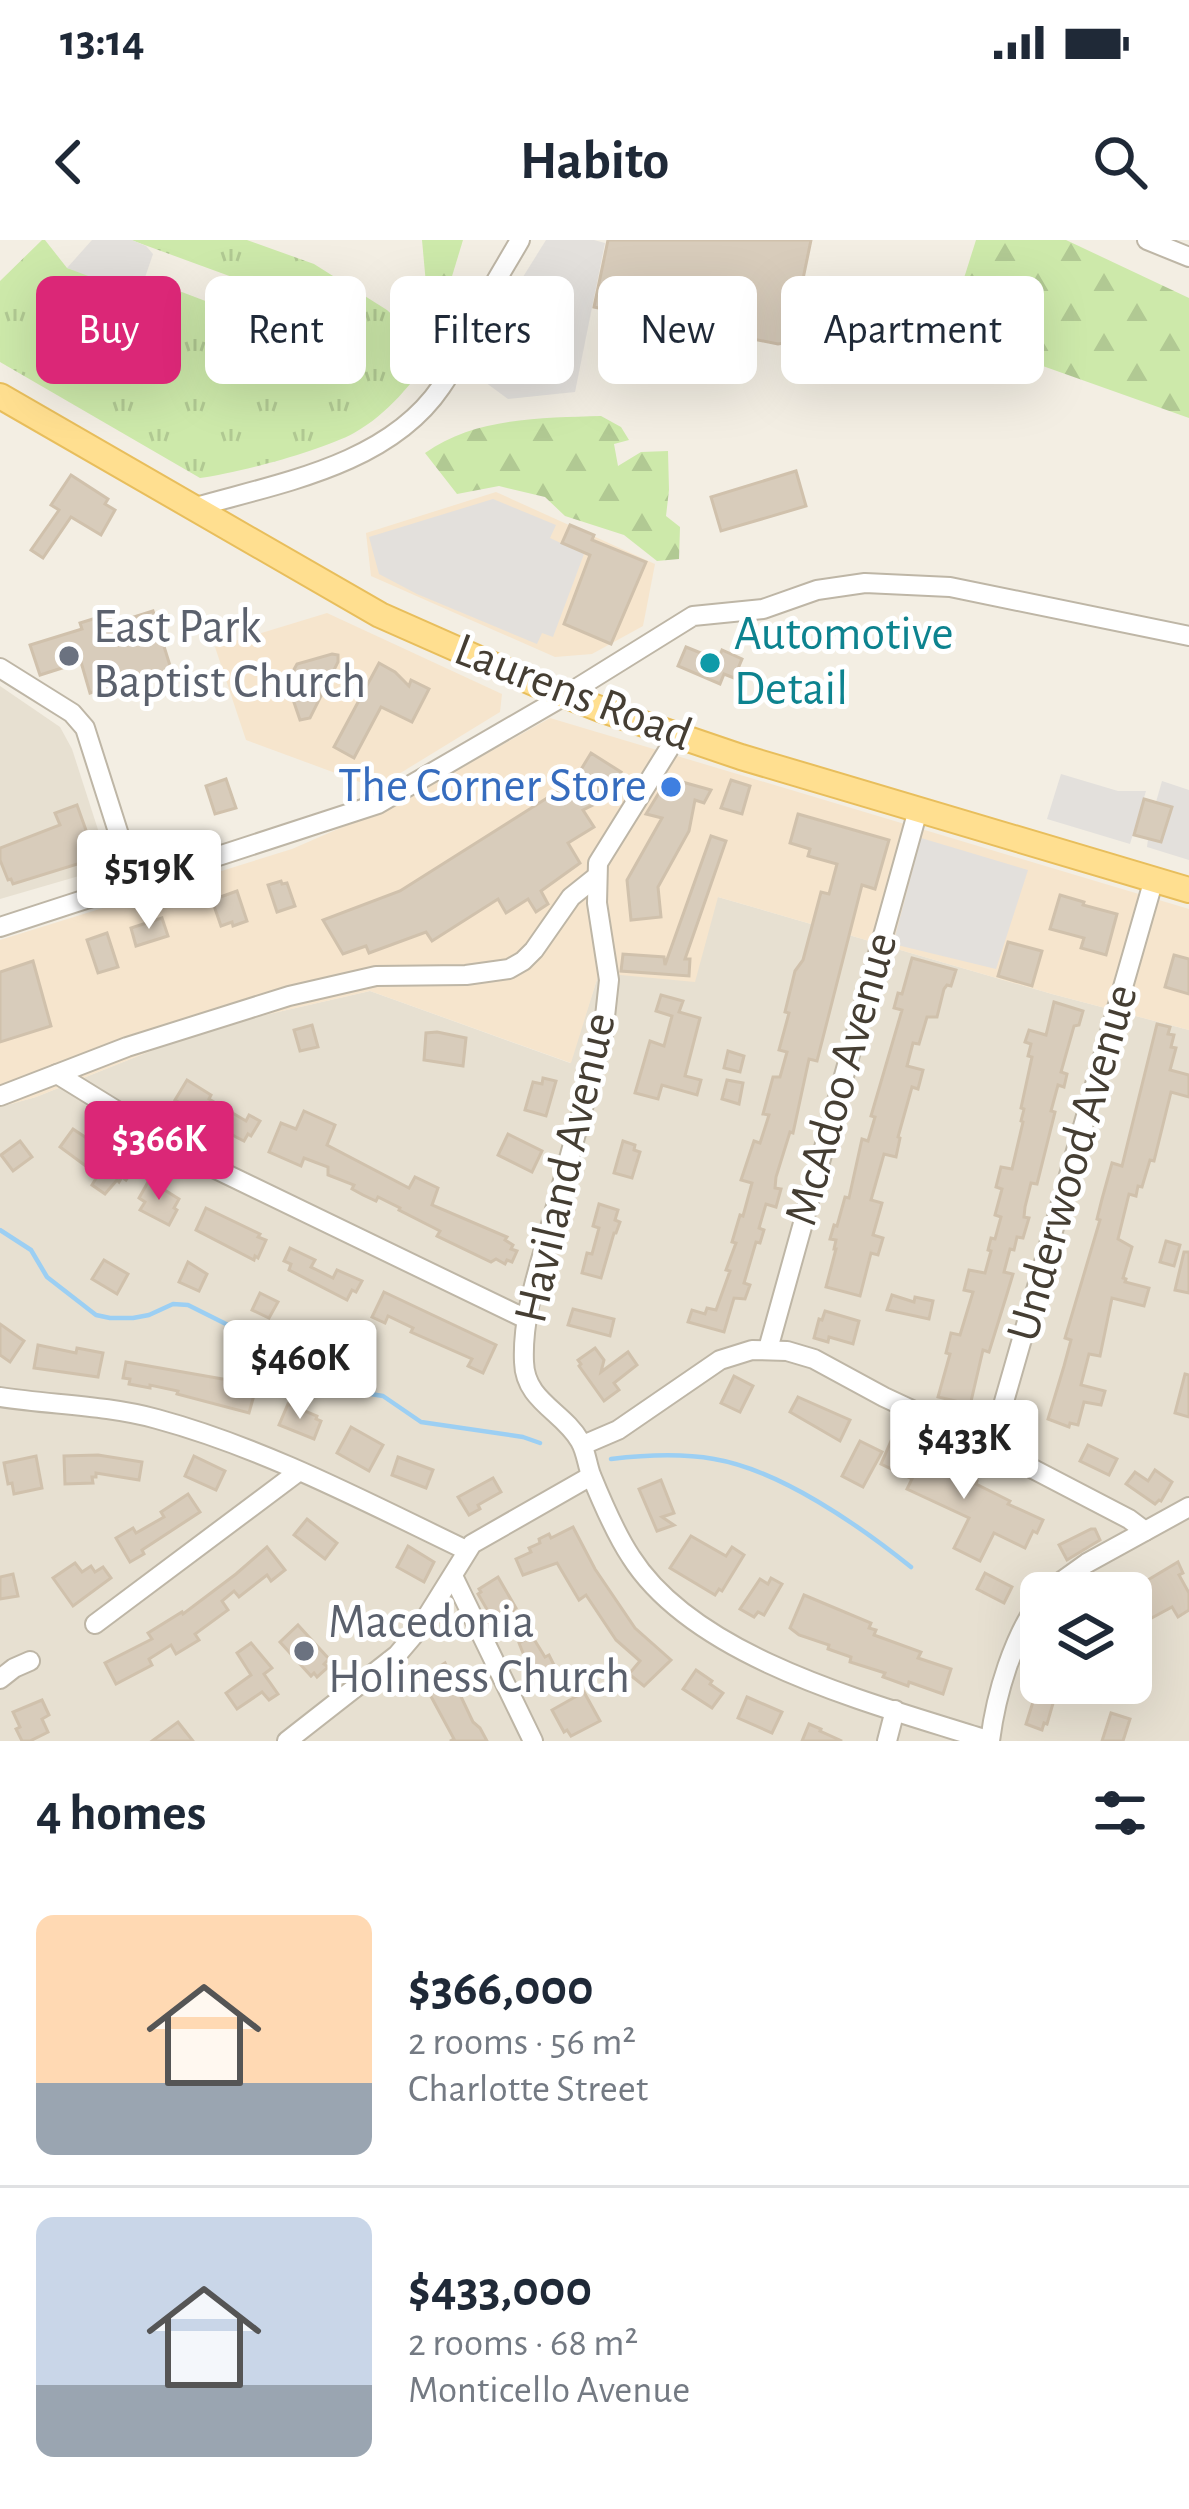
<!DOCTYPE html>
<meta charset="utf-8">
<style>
:root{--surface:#fff;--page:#f6f6f7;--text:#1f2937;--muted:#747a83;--line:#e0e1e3;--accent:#db2777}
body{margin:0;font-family:"Alegreya Sans",sans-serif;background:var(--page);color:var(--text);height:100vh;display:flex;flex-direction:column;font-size:45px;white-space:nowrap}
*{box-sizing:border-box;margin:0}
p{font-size:39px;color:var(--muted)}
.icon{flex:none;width:66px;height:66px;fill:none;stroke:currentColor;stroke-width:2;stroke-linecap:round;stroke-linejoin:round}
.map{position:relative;height:1501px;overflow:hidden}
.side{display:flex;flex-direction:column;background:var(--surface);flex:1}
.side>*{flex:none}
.banner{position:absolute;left:36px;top:36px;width:1119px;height:108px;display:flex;gap:24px}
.tools{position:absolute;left:1020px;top:1332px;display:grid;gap:24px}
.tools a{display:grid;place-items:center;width:132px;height:132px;border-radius:18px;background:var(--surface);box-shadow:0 12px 48px #0002;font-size:60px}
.price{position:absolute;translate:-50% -102px;padding:0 27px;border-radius:12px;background:#fff;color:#222;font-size:39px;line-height:78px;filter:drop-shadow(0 3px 6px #0008)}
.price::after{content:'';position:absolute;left:50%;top:72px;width:36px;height:27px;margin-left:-18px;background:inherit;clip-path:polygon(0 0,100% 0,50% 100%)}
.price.current{background:var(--accent);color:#fff}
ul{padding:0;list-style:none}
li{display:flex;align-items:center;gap:36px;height:300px;padding:0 36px}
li+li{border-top:3px solid var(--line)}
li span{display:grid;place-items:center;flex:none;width:336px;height:240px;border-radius:18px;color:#555}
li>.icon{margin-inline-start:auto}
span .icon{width:144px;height:144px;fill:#fffc;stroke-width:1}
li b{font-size:51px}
h2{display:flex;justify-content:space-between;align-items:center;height:144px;padding:0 36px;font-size:51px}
.chip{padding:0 42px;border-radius:18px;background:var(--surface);box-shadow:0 12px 48px #0002;font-size:42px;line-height:108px}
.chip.current{background:var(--accent);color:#fff}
.status{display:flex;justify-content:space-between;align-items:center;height:84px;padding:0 60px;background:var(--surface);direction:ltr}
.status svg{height:33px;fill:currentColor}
header{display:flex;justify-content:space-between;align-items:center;height:156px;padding:0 36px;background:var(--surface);font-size:54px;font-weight:700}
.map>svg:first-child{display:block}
.residential{fill:#e7e0d1;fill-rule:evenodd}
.commercial{fill:#f6e5cd}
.grass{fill:url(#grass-tufts)}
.forest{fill:url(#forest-firs)}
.parking{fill:#e3e0dc}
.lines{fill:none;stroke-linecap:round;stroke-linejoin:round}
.stream{stroke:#9ccff3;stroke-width:4.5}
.building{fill:#d8ccbb;stroke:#d0c1ac;stroke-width:3}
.minor-casing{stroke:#beb6a6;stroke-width:22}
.major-casing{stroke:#e8be5c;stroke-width:28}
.minor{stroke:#fff;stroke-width:18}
.major{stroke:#ffdf90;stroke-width:24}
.worship-dot{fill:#6b7280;stroke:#fff;stroke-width:4.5}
.culture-dot{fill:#0f9aa8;stroke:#fff;stroke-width:4.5}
.shop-dot{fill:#3f7fe0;stroke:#fff;stroke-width:4.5}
.labels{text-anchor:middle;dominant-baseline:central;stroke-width:10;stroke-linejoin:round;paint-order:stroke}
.worship-label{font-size:48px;fill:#5b616d;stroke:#fff;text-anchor:start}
.culture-label{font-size:48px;fill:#0d838f;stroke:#fff;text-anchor:start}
.street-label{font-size:48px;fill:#453e33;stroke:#fff}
.shop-label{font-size:48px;fill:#366cbe;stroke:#fff;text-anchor:end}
</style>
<div class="status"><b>13:14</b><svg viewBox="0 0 49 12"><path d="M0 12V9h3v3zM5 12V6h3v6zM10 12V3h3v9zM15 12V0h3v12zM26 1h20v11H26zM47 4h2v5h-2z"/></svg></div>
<header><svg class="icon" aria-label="back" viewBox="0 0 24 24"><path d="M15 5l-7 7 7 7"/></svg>Habito<svg class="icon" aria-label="search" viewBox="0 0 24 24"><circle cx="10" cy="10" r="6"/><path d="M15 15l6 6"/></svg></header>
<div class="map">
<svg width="1189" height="1501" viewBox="0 0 1189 1501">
<defs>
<pattern id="grass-tufts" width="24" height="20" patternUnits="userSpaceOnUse" patternTransform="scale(3)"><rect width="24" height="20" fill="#cde9aa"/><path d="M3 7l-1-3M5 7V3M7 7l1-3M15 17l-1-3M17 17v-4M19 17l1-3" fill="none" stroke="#b1c993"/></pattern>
<pattern id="forest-firs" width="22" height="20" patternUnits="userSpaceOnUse" patternTransform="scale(3)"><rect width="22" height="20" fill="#cde9aa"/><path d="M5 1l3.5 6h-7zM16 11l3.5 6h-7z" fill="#b1c993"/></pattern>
</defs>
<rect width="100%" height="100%" fill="#f3eee3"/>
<!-- residential -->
<g class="residential">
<polygon points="0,446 60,487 72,509 110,627 0,659"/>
<path d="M718,657L1052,754L1189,790V1501H0V867L36,857L208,788L370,751L570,823L599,733ZM1041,1353H1131V1443H1041Z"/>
</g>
<!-- commercial -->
<g class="commercial">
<polygon points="496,252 655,324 643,386 592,414 555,417 371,336 366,293"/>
<polygon points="327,373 502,454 500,472 376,548 246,500 215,407"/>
<polygon points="550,478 1189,669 1189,790 1052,754 718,657 695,742 599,733 571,823 370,751 208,788 36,857 0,867 0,700 292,609 402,561"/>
</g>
<!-- grass -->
<path class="grass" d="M42,0H45L67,28L142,46L145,38L284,91L295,60L131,0H247L314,24L387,70L434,113C412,143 388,174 354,193C321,211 238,233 200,238L0,122V41Z"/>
<!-- forest -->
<g class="forest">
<polygon points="422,0 463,0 443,66 428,66"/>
<polygon points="976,0 1066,0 1189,58 1189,178 947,92"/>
<path d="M601,176L621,187L629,200L614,204L618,226L641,212L668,211L669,250L666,276L680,287L679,319L657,321L624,295L565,276L545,257L499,246L457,254L425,213C475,177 542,178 601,176Z"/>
</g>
<!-- parking -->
<g class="parking">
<polygon points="92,0 132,0 146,6 153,14 142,46 133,53 67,28"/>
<polygon points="546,0 594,0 605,3 575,152 508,159 474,134 518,45"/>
<polygon points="493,259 556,285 550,298 584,314 553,397 542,393 537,404 417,354 379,334 369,297"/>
<polygon points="1061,534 1118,551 1146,551 1130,604 1047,579"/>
<polygon points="1162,541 1189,550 1189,620 1147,607 1148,599 1162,602 1171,568 1156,562"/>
<polygon points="921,598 1028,630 996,729 893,704"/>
</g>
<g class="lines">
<!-- stream -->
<g class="stream">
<polyline points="0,990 31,1010 47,1037 96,1075 110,1078 133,1078 149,1075 173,1064 188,1065 234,1088 306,1111 322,1122 352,1151 383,1156 421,1182 523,1197 540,1203"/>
<path d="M611,1219C645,1215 680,1213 714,1219C780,1230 860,1286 911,1327"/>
</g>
</g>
<!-- building -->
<g class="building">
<polygon points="608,0 811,0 790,102 778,104 594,67"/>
<polygon points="796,231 806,266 721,291 711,257"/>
<polygon points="71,235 108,259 105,264 115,270 101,295 71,277 43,318 31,310 59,270 51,265"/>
<polygon points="570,285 594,295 592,300 646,322 611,404 564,384 590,315 562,303"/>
<polygon points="153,371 172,432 129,446 130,450 99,459 96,451 90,453 81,422 40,435 30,405 82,389 80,383 109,374 112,384"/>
<polygon points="686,407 718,420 722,410 742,419 734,438 724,434 720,444 678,426"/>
<polygon points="332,414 338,415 338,422 310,478 300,480 287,442 297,424"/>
<polygon points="379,423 395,432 409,446 411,440 429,449 412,482 381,467 354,518 334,507"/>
<polygon points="591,513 621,532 603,560 583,570 594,587 568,603 580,623 541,651 548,664 536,672 528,659 506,673 498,659 432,701 426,692 369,713 366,706 343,714 323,680 400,651 574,541"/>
<polygon points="668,538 711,550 704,563 695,560 689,591 658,647 661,677 631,680 627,640 662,578 646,574"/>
<polygon points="226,539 236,568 215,574 206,546"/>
<polygon points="731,540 750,546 742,574 721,568"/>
<polygon points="1144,559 1172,567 1161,602 1134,595"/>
<polygon points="77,565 92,607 96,606 100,617 13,644 11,639 8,640 0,620 0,608 60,585 55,573"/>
<polygon points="798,574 889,600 875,649 862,645 817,821 809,819 793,893 790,892 776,937 775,948 781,949 776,967 766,964 759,988 764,990 760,1003 756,1002 744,1043 750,1045 745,1059 734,1058 724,1092 688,1082 692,1070 705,1074 707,1068 716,1070 730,1031 726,1030 736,1003 732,1002 740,975 743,976 752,943 741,940 754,901 760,903 769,875 763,874 773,837 780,837 787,812 779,810 789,773 785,772 795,731 803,720 821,652 829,654 837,624 808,616 810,609 790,603"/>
<polygon points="711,596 726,601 685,719 690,719 689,736 621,731 623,714 664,717 665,725"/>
<polygon points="281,641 282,644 287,643 295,666 277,672 268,645"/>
<polygon points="237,651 247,681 233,686 232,682 221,686 212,660"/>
<polygon points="1060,655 1084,662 1083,665 1117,674 1106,715 1081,708 1084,698 1050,689"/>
<polygon points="162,678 168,696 136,706 131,688"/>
<polygon points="107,693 118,727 98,733 87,700"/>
<polygon points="1008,702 1042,711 1032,746 998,736"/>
<polygon points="1174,715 1189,719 1189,754 1165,747"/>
<polygon points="912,718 956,730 951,746 947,745 944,749 937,777 927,777 919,804 913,803 907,826 923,830 918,849 912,847 898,897 900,898 896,917 884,914 871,960 882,963 873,995 883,998 878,1015 871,1013 860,1056 826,1047 836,1009 834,1009 836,1000 830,999 834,985 837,986 845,957 849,958 862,899 868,901 875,877 871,876 902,770 894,768 898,753 902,754"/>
<polygon points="33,721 51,786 0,802 0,732"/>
<polygon points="661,755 683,761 679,772 700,778 685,836 701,840 697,855 662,845 658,859 635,853 650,801 664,806 672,776 656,771"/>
<polygon points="1054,762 1083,771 1079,785 1074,786 1061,832 1067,834 1064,847 1058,845 1051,871 1055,872 1037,944 1031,943 1025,967 1024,977 1029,978 1023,998 1017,997 1014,1010 1010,1009 1004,1032 1013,1034 1007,1054 989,1112 983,1110 969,1170 954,1166 955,1161 938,1157 950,1114 946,1113 951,1093 960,1095 973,1052 964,1050 969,1030 985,1033 991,1011 988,1010 991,998 995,999 1001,977 995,975 1002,949 996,947 1001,927 1012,929 1023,882 1021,881 1024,869 1021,868 1032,817 1028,816 1031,804 1025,802 1029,790 1046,795"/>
<polygon points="1157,784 1170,787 1168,794 1174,795 1171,807 1176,808 1170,830 1189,835 1189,857 1171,852 1154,921 1150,920 1142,947 1138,946 1136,956 1129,954 1118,999 1132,1007 1123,1038 1126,1039 1125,1042 1149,1048 1144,1066 1112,1058 1100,1116 1089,1114 1081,1145 1105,1151 1101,1165 1084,1162 1078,1185 1070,1183 1069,1187 1048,1179 1064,1126 1071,1100 1065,1098 1100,980 1097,979 1102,959 1112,923 1122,926"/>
<polygon points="312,785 318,807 300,811 294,790"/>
<polygon points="437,792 466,798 463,826 424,820 426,793"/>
<polygon points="728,811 744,816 740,832 724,828"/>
<polygon points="543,838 556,841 546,876 525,870 533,842 542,844"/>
<polygon points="187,840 211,855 209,859 246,881 249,875 260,881 251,896 248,894 244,901 236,897 175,860"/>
<polygon points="727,840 743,843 739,864 722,859"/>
<polygon points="304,871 335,885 327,905 409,948 415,937 438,948 432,965 507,997 505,1000 513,1005 511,1009 517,1011 512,1022 507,1020 505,1024 496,1019 491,1022 437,996 440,991 399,970 400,968 378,957 376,961 363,955 352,949 354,945 328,935 328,927 304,918 301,926 269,912 281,883 296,889"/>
<polygon points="73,889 94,903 93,905 133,930 126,940 122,937 119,942 117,940 105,954 92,945 98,935 60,907"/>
<polygon points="508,894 542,911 532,932 498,915"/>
<polygon points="20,901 32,917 13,931 1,915"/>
<polygon points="623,901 635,905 634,910 640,912 632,938 614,933"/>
<polygon points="148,942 155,944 179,959 174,968 177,970 169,985 140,970 145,962 139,958"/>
<polygon points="599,964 618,970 615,980 620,982 616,993 614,993 601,1038 582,1033 587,1013 592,1014 599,988 593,986"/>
<polygon points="206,968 260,994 258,997 266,1000 258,1018 255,1016 254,1020 196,990"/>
<polygon points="1166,1001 1180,1005 1174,1026 1160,1022"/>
<polygon points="290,1008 315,1020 311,1027 333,1038 337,1030 362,1041 356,1052 352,1050 347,1060 289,1030 291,1024 284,1021"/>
<polygon points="1184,1012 1189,1012 1189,1053 1175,1050"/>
<polygon points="104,1020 128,1034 117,1054 92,1039"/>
<polygon points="188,1022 207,1034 199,1051 179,1042"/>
<polygon points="384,1052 496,1105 483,1133 468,1126 472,1119 411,1092 413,1088 388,1076 385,1083 372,1077"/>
<polygon points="260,1053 278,1062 269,1078 252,1070"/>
<polygon points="892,1055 914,1062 915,1057 933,1061 929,1079 887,1070"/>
<polygon points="573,1069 614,1079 610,1096 568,1085"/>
<polygon points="825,1071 859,1081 853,1104 829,1097 828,1102 814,1098 819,1079 822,1080"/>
<polygon points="0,1084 24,1101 10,1122 0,1115"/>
<polygon points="38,1105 76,1113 77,1108 103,1113 98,1137 34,1128"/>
<polygon points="595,1108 604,1120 601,1132 628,1112 637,1125 614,1143 619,1150 604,1161 579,1126 581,1124 578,1120"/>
<polygon points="126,1122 234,1141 233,1146 254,1155 249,1173 177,1154 178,1151 150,1145 150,1148 129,1144 130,1139 123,1138"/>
<polygon points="1185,1134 1189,1135 1189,1177 1175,1173"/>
<polygon points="734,1136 753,1146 740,1172 721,1163"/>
<polygon points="798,1157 850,1180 840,1201 790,1172"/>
<polygon points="288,1164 317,1176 316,1179 321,1181 314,1199 279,1185"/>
<polygon points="351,1187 383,1205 369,1231 337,1213"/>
<polygon points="860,1201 882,1212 863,1247 842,1236"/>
<polygon points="891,1201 977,1241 976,1244 1010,1261 1008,1264 1043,1280 1037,1293 1033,1291 1025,1308 994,1293 980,1321 954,1308 969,1278 907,1249 912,1239 881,1224"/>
<polygon points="1088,1205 1117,1219 1109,1235 1080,1221"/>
<polygon points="98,1215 142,1222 139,1240 96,1233 96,1237 92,1237 93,1243 65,1244 64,1216"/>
<polygon points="36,1216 42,1248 14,1254 12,1243 8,1244 4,1223"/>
<polygon points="194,1216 225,1231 216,1250 185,1236"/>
<polygon points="398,1217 433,1230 426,1248 392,1235"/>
<polygon points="1155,1230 1172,1242 1161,1261 1159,1260 1155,1264 1126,1244 1135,1232 1148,1241"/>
<polygon points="493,1238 501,1252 478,1265 480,1269 469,1275 458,1257"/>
<polygon points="661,1240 674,1273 662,1277 674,1285 657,1291 639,1249"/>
<polygon points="188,1254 200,1272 142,1310 144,1314 130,1322 116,1298 133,1288 136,1293 164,1277 161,1272"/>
<polygon points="307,1279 337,1303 325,1319 294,1295"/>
<polygon points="573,1287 595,1329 635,1388 671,1420 644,1446 629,1434 640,1421 616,1400 586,1355 579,1360 557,1323 523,1335 516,1319 531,1312 529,1308 540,1303 539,1299 549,1294 551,1298"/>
<polygon points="1091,1289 1095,1289 1100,1300 1067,1320 1059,1305"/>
<polygon points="691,1296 726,1316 732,1307 744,1315 722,1351 719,1349 715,1355 670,1328"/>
<polygon points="408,1306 434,1322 424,1342 397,1327"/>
<polygon points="267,1307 285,1330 271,1341 267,1335 239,1357 234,1351 222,1361 228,1370 195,1394 199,1400 176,1414 171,1405 149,1419 152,1425 116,1444 105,1423 152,1399 148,1393 182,1372 183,1374 236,1334"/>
<polygon points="1178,1322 1183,1333 1179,1335 1189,1353 1189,1370 1178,1377 1172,1367 1135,1387 1131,1380 1131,1350"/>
<polygon points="75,1323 82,1332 91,1326 95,1332 103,1327 111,1338 73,1366 53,1338"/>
<polygon points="985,1333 1012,1347 1004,1363 977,1349"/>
<polygon points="13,1334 18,1356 0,1359 0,1337"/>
<polygon points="498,1337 516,1368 513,1370 515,1374 496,1385 478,1354 481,1352 479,1349"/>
<polygon points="771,1338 782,1344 764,1375 758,1372 754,1377 740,1369 760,1339 768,1344"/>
<polygon points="804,1355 871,1383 869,1388 876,1390 874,1395 921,1412 918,1418 951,1429 943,1454 909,1442 908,1446 883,1437 885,1433 850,1422 851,1417 828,1409 829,1405 799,1395 790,1388"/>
<polygon points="298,1385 329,1419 324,1424 328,1427 317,1437 314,1433 311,1436 280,1402"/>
<polygon points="532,1396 545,1417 549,1415 555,1427 536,1436 534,1432 531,1433 519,1403"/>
<polygon points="251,1403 272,1428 264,1434 278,1454 269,1460 262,1452 237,1469 226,1453 251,1435 237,1413"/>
<polygon points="445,1423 473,1482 480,1488 487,1501 450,1501 454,1499 428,1451 424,1453 418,1440"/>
<polygon points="696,1430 712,1441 710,1444 723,1453 712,1468 683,1449"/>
<polygon points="1038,1446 1056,1453 1047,1484 1044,1483 1042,1490 1026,1484"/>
<polygon points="584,1452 600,1481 571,1496 567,1490 564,1492 552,1470"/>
<polygon points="747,1457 782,1472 772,1493 738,1478"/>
<polygon points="42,1460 49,1475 42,1479 48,1492 30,1501 22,1501 16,1489 20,1487 13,1472"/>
<polygon points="1111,1473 1130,1479 1123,1501 1102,1501"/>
<polygon points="178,1482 193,1501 152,1501"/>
<polygon points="809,1484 821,1489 820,1491 842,1501 802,1501"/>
</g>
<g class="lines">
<!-- minor casing -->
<g class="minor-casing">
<g id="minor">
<polyline points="1147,0 1189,17"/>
<path d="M196,267C279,243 388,225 441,147C462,117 475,81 492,48C501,32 511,16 520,0"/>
<polyline points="0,428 72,473 85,488 135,645"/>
<path d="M677,496L598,623L597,663L609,740L603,795C585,859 568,924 550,988C538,1032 522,1076 524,1122C525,1161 563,1171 580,1201C586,1211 587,1224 591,1235C602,1262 615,1293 631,1317C697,1421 879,1465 990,1501"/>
<polyline points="0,687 378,564 566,455 693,376 763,369 817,350 865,343 950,347 1189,396"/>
<polyline points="57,834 195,919 526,1079"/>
<polyline points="0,856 127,807 289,756 376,736 466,735 509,729 523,721 534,710 571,657 596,637"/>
<polyline points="768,1109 918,570"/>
<path d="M0,1157C52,1165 106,1165 157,1179C264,1208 366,1262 466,1310"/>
<polyline points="583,1205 618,1190 720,1120 752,1110 787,1111 814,1119 884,1157 991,1207 1129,1279 1145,1291"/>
<polyline points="991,1207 1154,639"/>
<polyline points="453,1336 533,1501"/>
<polyline points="1045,1353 1087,1323 1189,1267"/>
<polyline points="95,1384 298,1232"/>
<polyline points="0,1439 14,1428 30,1421"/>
<polyline points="287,1501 397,1415 419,1389 472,1304 591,1236"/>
<polyline points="887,1501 895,1470"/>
<path d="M990,1501C996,1453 1013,1398 1041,1358"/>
</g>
</g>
<!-- major casing -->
<g class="major-casing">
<polyline id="major" points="0,156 380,375 536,444 600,469 741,517 1189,650"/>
</g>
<!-- minor -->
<use href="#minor" class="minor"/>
<!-- major -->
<use href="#major" class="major"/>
</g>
<!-- markers -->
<g class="worship-dot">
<circle cx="69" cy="416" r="12"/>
<circle cx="304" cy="1411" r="12"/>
</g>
<circle class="culture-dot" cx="710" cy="423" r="12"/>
<circle class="shop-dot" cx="671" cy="547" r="12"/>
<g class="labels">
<!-- worship labels -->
<g class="worship-label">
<text x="93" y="388">East Park<tspan x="93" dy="55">Baptist Church</tspan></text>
<text x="328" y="1383">Macedonia<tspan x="328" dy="55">Holiness Church</tspan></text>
</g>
<!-- culture labels -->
<g class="culture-label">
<text x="734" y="395">Automotive<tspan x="734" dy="55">Detail</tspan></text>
</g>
<!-- street labels -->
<g class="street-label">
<text transform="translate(573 453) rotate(21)">Laurens Road</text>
<text transform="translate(842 839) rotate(-74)">McAdoo Avenue</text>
<text transform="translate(1073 923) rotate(-74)">Underwood Avenue</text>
<text transform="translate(566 928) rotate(-77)">Haviland Avenue</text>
</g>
<!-- shop labels -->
<g class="shop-label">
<text x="647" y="547">The Corner Store</text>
</g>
</g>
</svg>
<div class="tools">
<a><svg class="icon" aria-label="layers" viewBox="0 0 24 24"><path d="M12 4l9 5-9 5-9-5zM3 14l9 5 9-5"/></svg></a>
</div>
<b class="price" style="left:149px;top:692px">$519K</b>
<b class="price current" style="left:159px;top:963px">$366K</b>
<b class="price" style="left:300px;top:1182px">$460K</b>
<b class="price" style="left:964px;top:1262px">$433K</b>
<div class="banner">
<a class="chip current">Buy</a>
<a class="chip">Rent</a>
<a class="chip">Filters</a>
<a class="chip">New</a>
<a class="chip">Apartment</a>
</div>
</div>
<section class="side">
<h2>4 homes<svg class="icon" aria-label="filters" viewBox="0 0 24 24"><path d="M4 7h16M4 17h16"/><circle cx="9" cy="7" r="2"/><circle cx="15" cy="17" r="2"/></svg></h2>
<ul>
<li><span style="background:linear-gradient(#ffd9b3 70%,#9aa5b1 0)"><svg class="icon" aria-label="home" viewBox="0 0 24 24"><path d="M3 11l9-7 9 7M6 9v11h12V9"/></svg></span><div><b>$366,000</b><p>2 rooms · 56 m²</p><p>Charlotte Street</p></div></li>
<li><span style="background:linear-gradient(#c9d6e8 70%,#9aa5b1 0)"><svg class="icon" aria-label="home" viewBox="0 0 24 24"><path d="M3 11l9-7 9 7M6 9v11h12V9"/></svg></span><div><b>$433,000</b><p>2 rooms · 68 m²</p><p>Monticello Avenue</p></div></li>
</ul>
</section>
